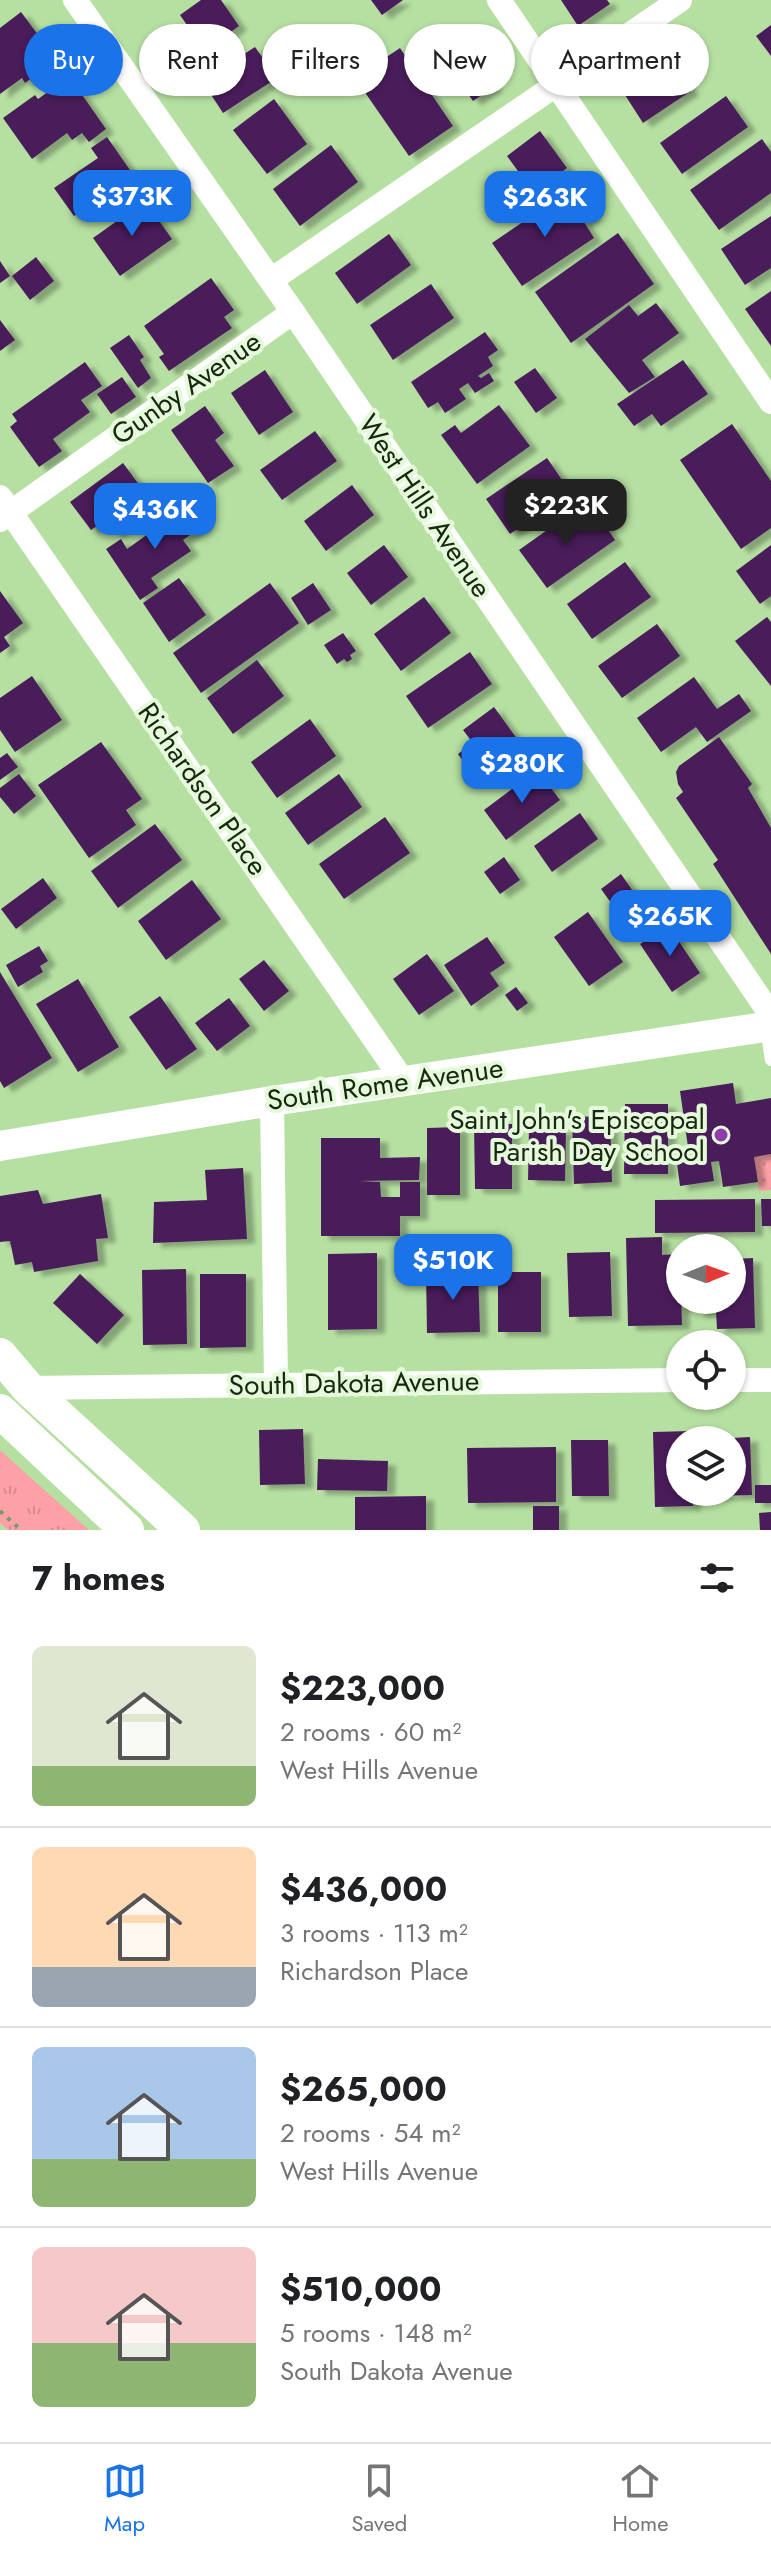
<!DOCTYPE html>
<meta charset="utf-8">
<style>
:root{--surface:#fff;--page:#f2f2f2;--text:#202124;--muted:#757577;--line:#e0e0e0;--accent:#1a73e8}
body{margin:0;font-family:Jost,sans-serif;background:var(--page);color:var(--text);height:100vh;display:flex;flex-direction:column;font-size:30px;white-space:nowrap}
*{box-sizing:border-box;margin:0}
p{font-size:26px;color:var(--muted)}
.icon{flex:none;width:44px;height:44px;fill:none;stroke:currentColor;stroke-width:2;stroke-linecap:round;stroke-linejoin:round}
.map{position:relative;height:1530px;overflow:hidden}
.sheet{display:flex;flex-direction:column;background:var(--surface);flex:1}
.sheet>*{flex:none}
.hud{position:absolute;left:24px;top:24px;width:724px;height:72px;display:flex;gap:16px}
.needle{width:52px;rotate:89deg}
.tools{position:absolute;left:666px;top:1234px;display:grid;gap:16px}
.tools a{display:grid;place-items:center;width:80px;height:80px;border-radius:50%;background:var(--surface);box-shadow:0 2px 6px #0004;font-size:40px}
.price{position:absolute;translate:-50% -68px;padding:0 18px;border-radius:16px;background:var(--accent);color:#fff;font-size:26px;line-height:52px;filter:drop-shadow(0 2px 4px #0008)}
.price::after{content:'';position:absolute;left:50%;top:48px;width:24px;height:18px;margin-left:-12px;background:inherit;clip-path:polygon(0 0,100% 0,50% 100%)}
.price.current{background:#222;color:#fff}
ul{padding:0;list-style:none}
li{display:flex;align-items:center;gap:24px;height:200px;padding:0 32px}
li+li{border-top:2px solid var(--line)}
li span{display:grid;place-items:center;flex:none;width:224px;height:160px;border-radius:12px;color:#555}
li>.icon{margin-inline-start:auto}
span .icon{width:96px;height:96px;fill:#fffc;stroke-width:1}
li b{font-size:34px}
h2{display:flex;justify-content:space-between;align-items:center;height:96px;padding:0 32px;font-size:34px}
.tag{padding:0 28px;border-radius:36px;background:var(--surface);box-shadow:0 2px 6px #0004;font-size:28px;line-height:72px}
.tag.current{background:var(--accent);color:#fff}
.tab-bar{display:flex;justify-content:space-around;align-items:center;height:112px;border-top:2px solid var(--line);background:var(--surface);font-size:22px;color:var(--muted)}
.tab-bar a{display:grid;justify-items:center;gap:4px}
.tab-bar .current{color:var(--accent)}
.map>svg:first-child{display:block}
.grass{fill:url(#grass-tufts)}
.park{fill:url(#park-dots)}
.building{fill:#4a1d5a;filter:url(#shadow)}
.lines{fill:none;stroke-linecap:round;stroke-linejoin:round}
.path{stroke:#7a9a6b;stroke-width:4;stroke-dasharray:4 6;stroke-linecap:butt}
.service{stroke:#fff;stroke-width:12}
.minor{stroke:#fff;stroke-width:24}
.tertiary{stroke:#fff;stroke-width:30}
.secondary{stroke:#fff;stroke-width:34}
.poi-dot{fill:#8f3dac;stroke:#e5fadb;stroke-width:3}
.labels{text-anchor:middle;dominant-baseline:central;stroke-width:8;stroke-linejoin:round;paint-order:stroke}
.street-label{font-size:28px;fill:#182710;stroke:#e5fadb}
.poi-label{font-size:28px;fill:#182710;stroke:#e5fadb;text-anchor:end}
</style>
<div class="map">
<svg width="771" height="1530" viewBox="0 0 771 1530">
<defs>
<pattern id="grass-tufts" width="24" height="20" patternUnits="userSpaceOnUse" patternTransform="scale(2)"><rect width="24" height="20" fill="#fda1a6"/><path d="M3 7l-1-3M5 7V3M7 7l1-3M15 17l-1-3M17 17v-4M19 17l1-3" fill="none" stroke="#d88b8e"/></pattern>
<pattern id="park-dots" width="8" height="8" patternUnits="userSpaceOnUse" patternTransform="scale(2)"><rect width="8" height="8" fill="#fda1a6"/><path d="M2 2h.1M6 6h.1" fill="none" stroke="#d88b8e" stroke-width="1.8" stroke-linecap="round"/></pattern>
<filter id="shadow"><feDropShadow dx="8" dy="4.5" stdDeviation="2" flood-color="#0004"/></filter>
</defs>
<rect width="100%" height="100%" fill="#b6e0a2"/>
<!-- grass -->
<polygon class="grass" points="0,1450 89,1530 8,1530 0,1523"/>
<!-- park -->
<polygon class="park" points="771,1154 771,1190 759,1191 754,1157"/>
<!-- building -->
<g class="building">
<polygon points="201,0 221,0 239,26 205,51 180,15"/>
<polygon points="371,0 403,0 382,15"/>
<polygon points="561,0 607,0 610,4 578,26"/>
<polygon points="21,12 57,60 25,83 22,78 0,94 0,28"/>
<polygon points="771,25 771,56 756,36"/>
<polygon points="461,41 494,87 473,101 441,56"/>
<polygon points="255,47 277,78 223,113 202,81"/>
<polygon points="400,48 453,126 409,156 355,78"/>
<polygon points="663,50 691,91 643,123 625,95 641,85 632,71"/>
<polygon points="59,84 68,96 78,89 106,129 89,142 82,133 72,140 67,133 32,159 3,118 35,95 38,99"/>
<polygon points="726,96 748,127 682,174 660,143"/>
<polygon points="274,99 307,144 267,174 233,130"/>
<polygon points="540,131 567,168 534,193 507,156"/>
<polygon points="107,137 139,183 112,202 107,194 74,216 54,188 98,158 91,148"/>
<polygon points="762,139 771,152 771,193 719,230 690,190"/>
<polygon points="331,145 358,182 300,226 273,189"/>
<polygon points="564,194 575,209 584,203 593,216 584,222 594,238 522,286 492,243"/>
<polygon points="145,201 172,239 120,276 93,238"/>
<polygon points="771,216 771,268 745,285 721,249"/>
<polygon points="618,233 654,284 571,343 535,292"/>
<polygon points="389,234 411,265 357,304 335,273"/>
<polygon points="36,257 54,281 30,300 12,276"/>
<polygon points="0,261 10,276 0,283"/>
<polygon points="211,278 234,310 224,317 232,328 169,371 159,357 164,354 144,326"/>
<polygon points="431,284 454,318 393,360 370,325"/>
<polygon points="771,291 771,346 745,309"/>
<polygon points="656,303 679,333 642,360 655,377 629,393 585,339 629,305 638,316"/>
<polygon points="0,320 15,340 0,351"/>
<polygon points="485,332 498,350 488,357 493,366 478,376 481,378 489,373 494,381 475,393 468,383 459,389 466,399 445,413 438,402 428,408 411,382"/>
<polygon points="129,335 144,357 140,360 151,378 138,388 110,348"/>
<polygon points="683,360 708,394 661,426 652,414 634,426 617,404"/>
<polygon points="85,362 102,386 81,400 90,412 53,439 62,451 39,467 10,427 17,421 12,414"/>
<polygon points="535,368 557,398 536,413 514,382"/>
<polygon points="265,370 293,412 259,435 231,393"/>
<polygon points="122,377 136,397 111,414 97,394"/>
<polygon points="499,405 530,446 477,484 441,435 455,425 461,433"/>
<polygon points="205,406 224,433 215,440 234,466 208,483 171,430"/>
<polygon points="732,424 771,481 771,528 741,549 680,460"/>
<polygon points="315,431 337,461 282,500 260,470"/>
<polygon points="547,458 571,493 510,534 486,499"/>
<polygon points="123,463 154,505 115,534 104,521 91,530 70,502"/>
<polygon points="352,485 374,515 326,551 304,521"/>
<polygon points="190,504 204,525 183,540 191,551 151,578 158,588 140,600 106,549 121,539 127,549"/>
<polygon points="574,511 583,523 597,514 615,540 547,588 519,550"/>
<polygon points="384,545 408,577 371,605 347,573"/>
<polygon points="771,545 771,596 760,604 736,571"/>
<polygon points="625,562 651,597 592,639 567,604"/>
<polygon points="179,578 206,615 169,642 143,603"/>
<polygon points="270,583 299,623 201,693 173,653"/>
<polygon points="313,583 331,610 308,625 291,598"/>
<polygon points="0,591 23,623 4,637 10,646 0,653"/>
<polygon points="424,597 451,633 401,671 374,634"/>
<polygon points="767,617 771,622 771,686 735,641"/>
<polygon points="657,624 680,656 622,698 598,666"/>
<polygon points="343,633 356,651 350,655 352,659 347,662 344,659 337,664 324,645"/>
<polygon points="470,652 492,684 428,728 406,696"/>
<polygon points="257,660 284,696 233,734 207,698"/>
<polygon points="32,676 62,720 15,752 0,730 0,698"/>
<polygon points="694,677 717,709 739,694 751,711 707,742 696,727 661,752 637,718"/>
<polygon points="494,707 523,747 477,781 458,754 473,743 463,730"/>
<polygon points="310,719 336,756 277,798 251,762"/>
<polygon points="719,737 752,784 748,788 771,828 771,954 713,864 718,860 676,798 683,792 678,784 676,772 679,766"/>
<polygon points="101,742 142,799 126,810 136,825 89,858 38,785"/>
<polygon points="7,753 18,767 0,780 0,758"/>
<polygon points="537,770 560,800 506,840 484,810"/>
<polygon points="19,774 36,796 14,814 0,797 0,788"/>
<polygon points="339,774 362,807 308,845 285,813"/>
<polygon points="580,813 598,839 552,872 534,846"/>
<polygon points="385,817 410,853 344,899 319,864"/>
<polygon points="155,824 182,860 118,908 91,871"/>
<polygon points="504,857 520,880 500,894 484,872"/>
<polygon points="621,874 637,897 617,911 601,889"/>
<polygon points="43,878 57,898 16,929 1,909"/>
<polygon points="192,880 221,919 166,960 138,921"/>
<polygon points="588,912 623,962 589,986 554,937"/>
<polygon points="668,925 700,973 672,992 640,944"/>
<polygon points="487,937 505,963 490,973 499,986 471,1006 444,965"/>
<polygon points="39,946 48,961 40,966 43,972 18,987 6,965"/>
<polygon points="427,954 454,991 419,1015 393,979"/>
<polygon points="264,960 289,991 264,1011 239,979"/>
<polygon points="0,972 52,1058 4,1088 0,1081"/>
<polygon points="78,979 119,1047 78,1072 36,1004"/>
<polygon points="516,987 528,1003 517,1011 505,995"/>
<polygon points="160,996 197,1049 166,1070 129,1017"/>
<polygon points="229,998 250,1026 217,1051 195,1023"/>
<polygon points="733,1083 736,1104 771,1098 771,1154 754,1157 758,1182 723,1187 719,1161 711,1162 714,1181 680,1186 676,1156 689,1154 680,1091"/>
<polygon points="625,1104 668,1104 668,1174 624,1174"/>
<polygon points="610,1116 612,1182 574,1184 572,1117"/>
<polygon points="474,1124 512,1124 512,1189 475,1189"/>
<polygon points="460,1127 460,1195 427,1195 427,1128"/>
<polygon points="529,1128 566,1129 565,1181 528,1180"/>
<polygon points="321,1138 380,1138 380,1158 420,1157 419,1180 359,1181 380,1182 381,1197 400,1197 400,1182 420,1182 420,1216 400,1216 400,1236 321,1236"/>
<polygon points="243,1168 247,1239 153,1243 154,1202 207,1200 205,1170"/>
<polygon points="38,1190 43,1204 101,1194 108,1238 96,1239 98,1261 34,1272 32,1262 15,1265 10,1241 0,1242 0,1196"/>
<polygon points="755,1199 755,1232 655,1233 655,1200"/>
<polygon points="761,1199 771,1199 771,1226 762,1226"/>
<polygon points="662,1237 662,1255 680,1254 682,1325 628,1326 626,1238"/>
<rect x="422" y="1239" width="31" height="27"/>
<polygon points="610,1252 612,1316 569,1317 567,1253"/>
<polygon points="377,1253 377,1329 328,1330 328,1254"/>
<polygon points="753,1258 755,1328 717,1329 716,1312 697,1313 696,1300 732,1300 733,1259"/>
<polygon points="186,1269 187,1344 143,1345 142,1270"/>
<polygon points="478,1270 480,1332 427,1333 426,1271"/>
<rect x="498" y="1272" width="43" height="60"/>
<polygon points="80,1274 124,1315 97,1344 53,1303"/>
<polygon points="200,1274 246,1274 246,1347 200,1348"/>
<polygon points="303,1429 305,1484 260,1485 259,1430"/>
<polygon points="691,1431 691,1440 680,1440 680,1492 693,1492 693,1506 655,1507 653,1432"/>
<polygon points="750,1437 752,1495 715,1496 714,1492 732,1492 732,1438"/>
<polygon points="571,1440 608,1440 609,1496 572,1496"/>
<polygon points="556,1447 556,1502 468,1503 467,1448"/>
<polygon points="318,1459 388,1461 387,1491 317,1490"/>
<rect x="755" y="1485" width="16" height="18"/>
<polygon points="426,1496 426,1530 355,1530 355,1497"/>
<rect x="533" y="1506" width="26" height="24"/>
<polygon points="771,1512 771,1530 760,1530 759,1513"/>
</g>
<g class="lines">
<!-- path -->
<polyline class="path" points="0,1511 21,1530"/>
<!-- service -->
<polyline class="service" points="766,1027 771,1060"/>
<!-- minor -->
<g class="minor">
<polyline points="75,0 293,312 771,1015"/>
<polyline points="499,0 771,402"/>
<polyline points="271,280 680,0"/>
<polyline points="0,497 404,1082"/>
<polyline points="0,520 293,312"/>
<polyline points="272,1101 276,1384"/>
<polyline points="732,1380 771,1380"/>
<polyline points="28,1388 680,1380"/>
</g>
<!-- tertiary -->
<polyline class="tertiary" points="0,1146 272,1101 771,1026"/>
<!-- secondary -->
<g class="secondary">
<polyline points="0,1355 28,1388 183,1530"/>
<polyline points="0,1411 127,1530"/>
</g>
</g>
<!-- markers -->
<circle class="poi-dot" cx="721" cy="1135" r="8"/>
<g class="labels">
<!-- street labels -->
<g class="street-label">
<text transform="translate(186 388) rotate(-35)">Gunby Avenue</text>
<text transform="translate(425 506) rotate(56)">West Hills Avenue</text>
<text transform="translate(203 789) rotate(55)">Richardson Place</text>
<text transform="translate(385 1084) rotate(-8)">South Rome Avenue</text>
<text transform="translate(354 1383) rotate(-1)">South Dakota Avenue</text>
</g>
<!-- poi labels -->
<g class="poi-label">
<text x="705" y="1119">Saint John's Episcopal<tspan x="705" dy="32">Parish Day School</tspan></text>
</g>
</g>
</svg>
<div class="tools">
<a><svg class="needle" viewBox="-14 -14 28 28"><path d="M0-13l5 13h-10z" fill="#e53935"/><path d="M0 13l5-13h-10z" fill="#757577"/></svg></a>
<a><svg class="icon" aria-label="locate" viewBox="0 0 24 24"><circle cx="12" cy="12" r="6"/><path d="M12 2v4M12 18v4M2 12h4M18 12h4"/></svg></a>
<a><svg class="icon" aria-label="layers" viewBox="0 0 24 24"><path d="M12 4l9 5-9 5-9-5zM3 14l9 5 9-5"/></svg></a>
</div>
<b class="price" style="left:132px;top:238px">$373K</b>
<b class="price" style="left:545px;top:239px">$263K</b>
<b class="price current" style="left:566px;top:547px">$223K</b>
<b class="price" style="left:155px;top:551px">$436K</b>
<b class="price" style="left:522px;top:805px">$280K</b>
<b class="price" style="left:670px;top:958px">$265K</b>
<b class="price" style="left:453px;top:1302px">$510K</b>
<div class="hud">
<a class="tag current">Buy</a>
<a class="tag">Rent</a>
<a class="tag">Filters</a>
<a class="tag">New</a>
<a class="tag">Apartment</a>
</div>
</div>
<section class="sheet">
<h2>7 homes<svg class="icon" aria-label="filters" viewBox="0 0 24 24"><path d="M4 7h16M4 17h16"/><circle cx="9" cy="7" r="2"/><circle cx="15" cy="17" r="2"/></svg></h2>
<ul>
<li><span style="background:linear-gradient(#dfe7d0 75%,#8fb573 0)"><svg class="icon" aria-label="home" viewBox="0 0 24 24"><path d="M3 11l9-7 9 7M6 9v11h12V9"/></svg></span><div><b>$223,000</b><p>2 rooms · 60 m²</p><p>West Hills Avenue</p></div></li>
<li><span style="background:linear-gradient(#ffd9b3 75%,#9aa5b1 0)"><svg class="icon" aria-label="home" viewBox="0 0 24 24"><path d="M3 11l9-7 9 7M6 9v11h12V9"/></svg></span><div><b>$436,000</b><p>3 rooms · 113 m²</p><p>Richardson Place</p></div></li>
<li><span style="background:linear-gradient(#a9c7e8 70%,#8fb573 0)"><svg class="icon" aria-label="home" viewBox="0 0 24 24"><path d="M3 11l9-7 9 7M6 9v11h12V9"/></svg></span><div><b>$265,000</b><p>2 rooms · 54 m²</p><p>West Hills Avenue</p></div></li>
<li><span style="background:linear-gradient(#f6c9c9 60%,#8fb573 0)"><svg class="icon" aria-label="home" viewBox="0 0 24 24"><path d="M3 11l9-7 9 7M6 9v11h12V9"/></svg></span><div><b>$510,000</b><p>5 rooms · 148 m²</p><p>South Dakota Avenue</p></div></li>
</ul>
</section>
<nav class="tab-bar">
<a class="current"><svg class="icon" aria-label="map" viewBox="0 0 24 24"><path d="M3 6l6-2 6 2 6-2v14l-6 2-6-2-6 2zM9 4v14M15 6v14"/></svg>Map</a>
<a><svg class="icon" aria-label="saved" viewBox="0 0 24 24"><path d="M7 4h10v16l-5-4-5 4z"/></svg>Saved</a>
<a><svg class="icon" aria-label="home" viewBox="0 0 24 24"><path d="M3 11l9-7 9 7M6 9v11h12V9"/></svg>Home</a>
</nav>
